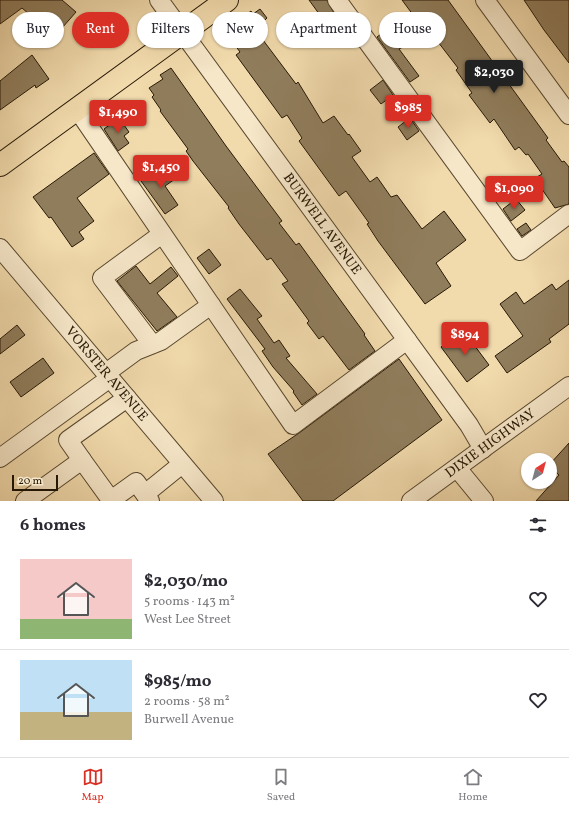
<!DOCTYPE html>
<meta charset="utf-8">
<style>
:root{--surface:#fff;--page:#f7f7f7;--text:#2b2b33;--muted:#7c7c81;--line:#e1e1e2;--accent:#d93025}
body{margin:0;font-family:Vollkorn,serif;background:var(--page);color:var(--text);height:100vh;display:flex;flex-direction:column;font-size:15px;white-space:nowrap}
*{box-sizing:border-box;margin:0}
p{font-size:13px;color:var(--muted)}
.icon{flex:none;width:22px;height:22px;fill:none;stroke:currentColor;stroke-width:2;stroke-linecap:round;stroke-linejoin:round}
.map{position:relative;height:501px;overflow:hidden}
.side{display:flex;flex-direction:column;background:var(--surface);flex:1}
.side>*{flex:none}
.guide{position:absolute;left:12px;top:12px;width:545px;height:36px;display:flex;gap:8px}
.needle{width:26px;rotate:36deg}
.buttons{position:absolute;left:521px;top:453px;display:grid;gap:8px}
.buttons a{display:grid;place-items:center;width:36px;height:36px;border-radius:50%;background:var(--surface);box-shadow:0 1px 3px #0004;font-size:20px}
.scale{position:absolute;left:12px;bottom:10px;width:46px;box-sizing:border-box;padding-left:4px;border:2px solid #271906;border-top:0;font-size:11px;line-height:14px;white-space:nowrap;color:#271906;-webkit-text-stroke:3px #f6e7c9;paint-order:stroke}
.price{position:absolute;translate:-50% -34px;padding:0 9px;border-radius:4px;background:var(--accent);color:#fff;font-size:13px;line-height:26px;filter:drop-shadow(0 1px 2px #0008)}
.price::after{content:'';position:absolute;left:50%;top:24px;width:12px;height:9px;margin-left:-6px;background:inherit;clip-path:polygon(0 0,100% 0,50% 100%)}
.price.on{background:#222;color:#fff}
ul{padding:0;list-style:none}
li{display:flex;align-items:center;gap:12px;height:100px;padding:0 20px}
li+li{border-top:1px solid var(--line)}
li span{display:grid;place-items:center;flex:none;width:112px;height:80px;border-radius:0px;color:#555}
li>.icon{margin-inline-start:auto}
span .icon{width:48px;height:48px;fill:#fffc;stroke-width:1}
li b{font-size:17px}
h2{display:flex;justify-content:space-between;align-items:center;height:48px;padding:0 20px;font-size:17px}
.chip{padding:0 14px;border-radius:18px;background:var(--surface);box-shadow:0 1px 3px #0004;font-size:14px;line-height:36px}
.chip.on{background:var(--accent);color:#fff}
.menu{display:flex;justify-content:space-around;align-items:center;height:56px;border-top:1px solid var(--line);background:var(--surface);font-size:11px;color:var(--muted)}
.menu a{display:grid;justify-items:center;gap:2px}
.menu .on{color:var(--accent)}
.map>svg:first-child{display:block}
.building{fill:#907d5c;stroke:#271906}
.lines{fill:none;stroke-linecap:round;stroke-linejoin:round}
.minor-casing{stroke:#5a4930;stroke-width:20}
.major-casing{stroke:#271906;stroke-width:24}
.minor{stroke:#f6e7c9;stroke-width:18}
.major{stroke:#f1daac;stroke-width:22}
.labels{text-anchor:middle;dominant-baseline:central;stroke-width:3;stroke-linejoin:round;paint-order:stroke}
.street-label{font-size:14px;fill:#271906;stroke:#f6e7c9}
</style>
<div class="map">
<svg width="569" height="501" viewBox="0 0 569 501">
<rect width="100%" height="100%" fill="#f1daac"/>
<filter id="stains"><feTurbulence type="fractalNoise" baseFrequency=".005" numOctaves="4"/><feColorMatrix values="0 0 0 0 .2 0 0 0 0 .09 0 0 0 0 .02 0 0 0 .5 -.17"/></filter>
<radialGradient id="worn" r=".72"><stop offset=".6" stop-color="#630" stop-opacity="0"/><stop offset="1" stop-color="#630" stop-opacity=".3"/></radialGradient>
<!-- building -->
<g class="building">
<polygon points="0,0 62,0 76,12 55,36 22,8 0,24"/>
<polygon points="309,0 327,0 335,15 325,22"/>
<polygon points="402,0 448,0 548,138 546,140 562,162 564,161 569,167 569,204 555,208 537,182 539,180 537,177 542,174 528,154 526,155 519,147 515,150 494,119 490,123 469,95 472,93 456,70 458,68 425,25 422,27"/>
<polygon points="524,0 569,0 569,63 544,30"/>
<polygon points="260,9 267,18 264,21 267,24 257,32 296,84 298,82 323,123 334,116 348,135 349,134 361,151 352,157 370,182 377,177 391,197 397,195 422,229 444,211 466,240 436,263 451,286 425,304 378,241 367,224 369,223 346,191 339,196 299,141 302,138 287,115 282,118 236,55 240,52 225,31 251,11 253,14"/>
<polygon points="389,28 403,47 399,49 419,76 410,82 377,37"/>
<polygon points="32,55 49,79 36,88 35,85 0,110 0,81"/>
<polygon points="171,68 226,146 282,221 279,223 296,245 299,243 365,334 364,335 375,351 349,370 323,336 319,339 307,323 309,321 282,284 288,281 271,258 267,260 239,224 228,208 229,207 193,161 186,151 188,149 160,111 161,110 152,97 154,95 149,88 163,79 160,75"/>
<polygon points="383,80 393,95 381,104 370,90"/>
<polygon points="119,118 129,132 124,136 129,143 118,151 104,129"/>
<polygon points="410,118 419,131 407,140 398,127"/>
<polygon points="94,153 109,174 77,198 94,221 79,232 84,239 72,247 51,217 49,218 33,197"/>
<polygon points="164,165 175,179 165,186 178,205 165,214 141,181"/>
<polygon points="516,199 525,210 511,221 503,209"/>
<polygon points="526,223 531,230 522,236 517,229"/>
<polygon points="209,249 221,265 209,274 197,258"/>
<polygon points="136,266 150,284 171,267 178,276 157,293 177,317 157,331 117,281"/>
<polygon points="569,280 569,324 549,339 551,342 507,373 495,356 523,336 500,304 516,292 524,304 552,284 556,290"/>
<polygon points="240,289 262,316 257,319 274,343 279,340 290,356 286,358 317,394 302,405 293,392 294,391 273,367 262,351 265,349 227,299"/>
<polygon points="17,325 25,335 0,354 0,339"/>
<polygon points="463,330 489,365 467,382 441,347"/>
<polygon points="43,358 54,373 21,397 10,382"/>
<polygon points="399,359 442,420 333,501 303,501 268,454 299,433"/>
<polygon points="569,443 569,501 536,501 559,475 550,467 550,464"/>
</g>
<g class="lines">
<!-- minor casing -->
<g class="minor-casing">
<g id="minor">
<path id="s1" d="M159,0L469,425L483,449"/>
<polyline points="337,0 520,251 569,214"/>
<polyline points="485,0 569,115"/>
<polyline points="77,109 293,425 407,340"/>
<path id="s2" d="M0,248L214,501"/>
<polyline points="152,344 102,278 162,234"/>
<polyline points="106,373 136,351 161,341 211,305"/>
<polyline points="0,458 110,378"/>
<polyline points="82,460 68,440 127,398"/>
<polyline points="457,468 484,501"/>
<polyline points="145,494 182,464"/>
<polyline points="25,501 82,460 111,500"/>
<polyline points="111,501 111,500 136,482 150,501"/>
<path id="s3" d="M411,501L569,386"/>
</g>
</g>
<!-- major casing -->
<g class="major-casing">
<polyline id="major" points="0,165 227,0"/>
</g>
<!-- minor -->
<use href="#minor" class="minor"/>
<!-- major -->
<use href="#major" class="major"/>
</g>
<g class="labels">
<!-- street labels -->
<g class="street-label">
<text stroke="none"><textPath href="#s1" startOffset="277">BURWELL AVENUE</textPath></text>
<text stroke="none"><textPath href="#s2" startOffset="165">VORSTER AVENUE</textPath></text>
<text stroke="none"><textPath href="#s3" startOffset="98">DIXIE HIGHWAY</textPath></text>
</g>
</g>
<rect width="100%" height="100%" filter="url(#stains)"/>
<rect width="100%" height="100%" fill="url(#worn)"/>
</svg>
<div class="buttons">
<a><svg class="needle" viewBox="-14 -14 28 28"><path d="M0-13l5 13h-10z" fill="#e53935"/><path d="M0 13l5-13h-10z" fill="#7c7c81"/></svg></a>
</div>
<div class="scale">20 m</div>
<b class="price on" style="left:494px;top:94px">$2,030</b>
<b class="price" style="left:408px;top:129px">$985</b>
<b class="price" style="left:118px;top:134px">$1,490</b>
<b class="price" style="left:161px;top:189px">$1,450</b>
<b class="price" style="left:514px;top:210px">$1,090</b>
<b class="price" style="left:465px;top:356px">$894</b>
<div class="guide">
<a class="chip">Buy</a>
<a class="chip on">Rent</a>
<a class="chip">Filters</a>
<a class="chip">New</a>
<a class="chip">Apartment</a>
<a class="chip">House</a>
</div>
</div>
<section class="side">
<h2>6 homes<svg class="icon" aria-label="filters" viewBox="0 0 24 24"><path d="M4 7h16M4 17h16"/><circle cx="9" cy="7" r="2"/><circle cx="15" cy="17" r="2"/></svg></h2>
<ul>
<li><span style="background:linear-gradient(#f6c9c9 75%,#8fb573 0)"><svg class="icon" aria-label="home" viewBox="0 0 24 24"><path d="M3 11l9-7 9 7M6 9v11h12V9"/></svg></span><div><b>$2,030/mo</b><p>5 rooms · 143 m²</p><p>West Lee Street</p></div><svg class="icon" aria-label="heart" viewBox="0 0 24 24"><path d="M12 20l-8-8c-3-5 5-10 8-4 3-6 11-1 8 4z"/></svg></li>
<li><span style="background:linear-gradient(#bfe0f5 65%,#c2b280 0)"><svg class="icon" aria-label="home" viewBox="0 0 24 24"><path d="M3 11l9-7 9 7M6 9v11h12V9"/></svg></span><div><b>$985/mo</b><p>2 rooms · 58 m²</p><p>Burwell Avenue</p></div><svg class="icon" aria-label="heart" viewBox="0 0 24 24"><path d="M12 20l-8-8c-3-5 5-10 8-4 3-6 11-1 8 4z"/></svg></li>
</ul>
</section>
<nav class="menu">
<a class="on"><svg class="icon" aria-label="map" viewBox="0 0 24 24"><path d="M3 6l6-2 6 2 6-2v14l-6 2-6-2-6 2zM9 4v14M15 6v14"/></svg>Map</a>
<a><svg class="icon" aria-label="saved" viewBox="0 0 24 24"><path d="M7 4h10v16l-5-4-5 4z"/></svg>Saved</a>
<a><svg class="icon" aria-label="home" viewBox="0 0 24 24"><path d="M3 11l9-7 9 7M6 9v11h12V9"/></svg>Home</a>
</nav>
